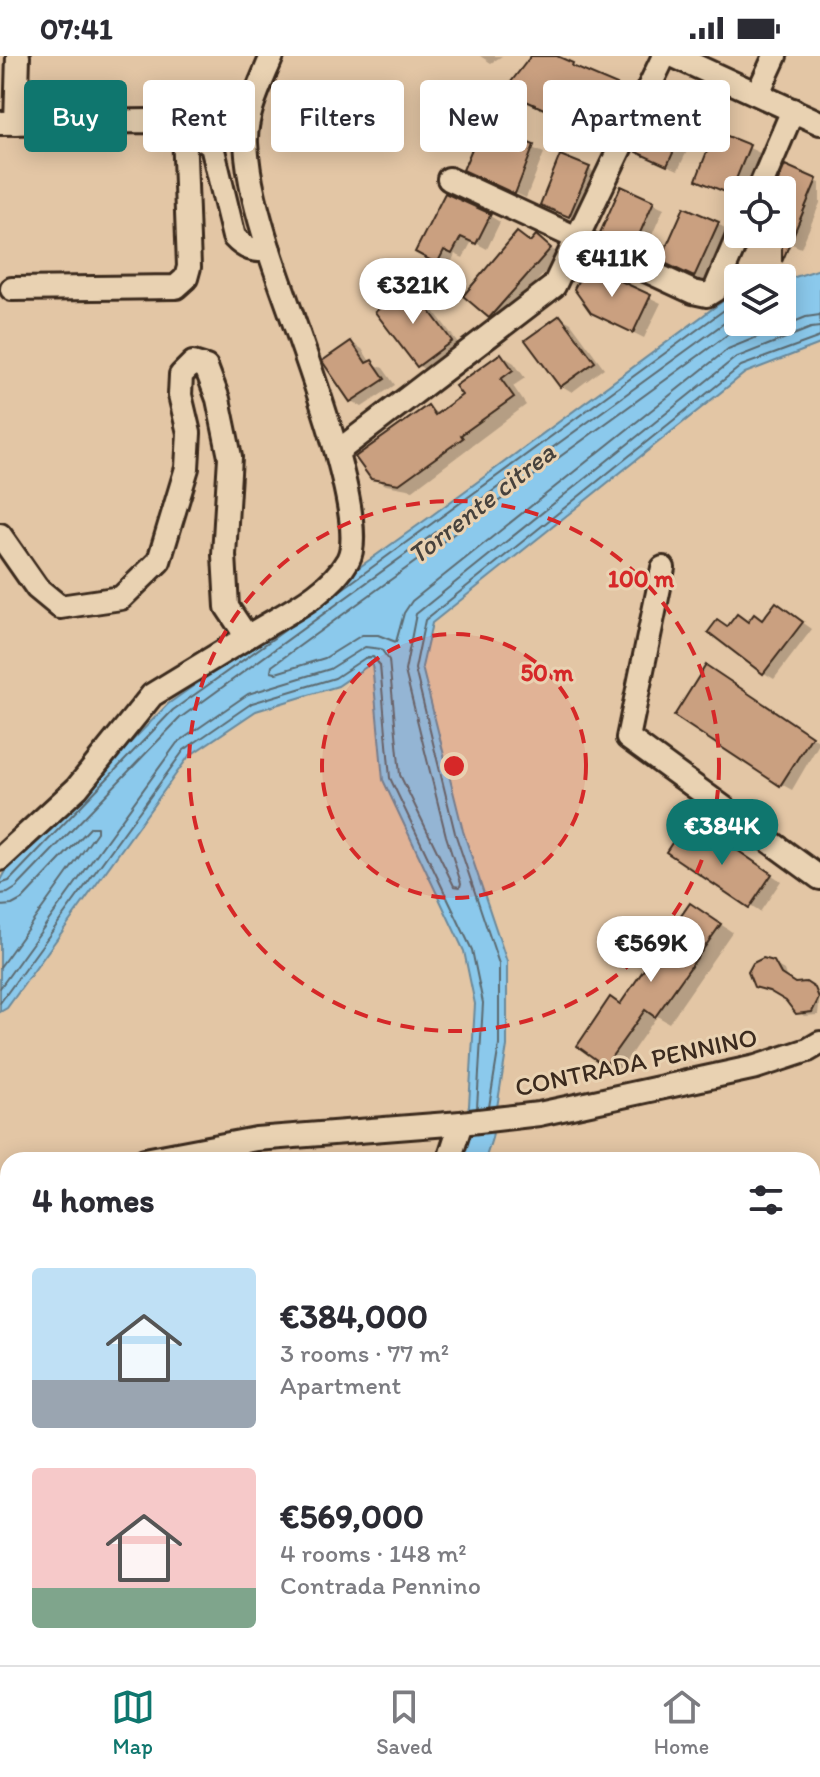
<!DOCTYPE html>
<meta charset="utf-8">
<style>
:root{--surface:#fff;--page:#f7f7f7;--text:#2b2b33;--muted:#7c7c81;--line:#e1e1e2;--accent:#0f766e}
body{margin:0;font-family:Itim,sans-serif;background:var(--page);color:var(--text);height:100vh;display:flex;flex-direction:column;font-size:30px;white-space:nowrap}
*{box-sizing:border-box;margin:0}
p{font-size:26px;color:var(--muted)}
.icon{flex:none;width:44px;height:44px;fill:none;stroke:currentColor;stroke-width:2;stroke-linecap:round;stroke-linejoin:round}
.map{position:relative;flex:1;overflow:hidden}
.panel{position:absolute;left:0px;top:1096px;width:820px;height:514px;display:flex;flex-direction:column;background:var(--surface);border-radius:24px 24px 0 0;box-shadow:0 4px 20px #0003}
.panel>*{flex:none}
.hud{position:absolute;left:24px;top:24px;width:772px;height:72px;display:flex;gap:16px}
.fabs{position:absolute;left:724px;top:120px;display:grid;gap:16px}
.fabs a{display:grid;place-items:center;width:72px;height:72px;border-radius:8px;background:var(--surface);box-shadow:0 4px 20px #0003;font-size:40px}
.price{position:absolute;translate:-50% -68px;padding:0 18px;border-radius:28px;background:#fff;color:#222;font-size:26px;line-height:52px;filter:drop-shadow(0 2px 4px #0008)}
.price::after{content:'';position:absolute;left:50%;top:48px;width:24px;height:18px;margin-left:-12px;background:inherit;clip-path:polygon(0 0,100% 0,50% 100%)}
.price.active{background:var(--accent);color:#fff}
ul{padding:0;list-style:none}
li{display:flex;align-items:center;gap:24px;height:200px;padding:0 32px}
li span{display:grid;place-items:center;flex:none;width:224px;height:160px;border-radius:8px;color:#555}
li>.icon{margin-inline-start:auto}
span .icon{width:96px;height:96px;fill:#fffc;stroke-width:1}
li b{font-size:34px}
h2{display:flex;justify-content:space-between;align-items:center;height:96px;padding:0 32px;font-size:34px}
.tag{padding:0 28px;border-radius:8px;background:var(--surface);box-shadow:0 4px 20px #0003;font-size:28px;line-height:72px}
.tag.active{background:var(--accent);color:#fff}
.status{display:flex;justify-content:space-between;align-items:center;height:56px;padding:0 40px;background:var(--surface);direction:ltr}
.status svg{height:22px;fill:currentColor}
.tab-bar{display:flex;justify-content:space-around;align-items:center;height:112px;border-top:2px solid var(--line);background:var(--surface);font-size:22px;color:var(--muted)}
.tab-bar a{display:grid;justify-items:center;gap:4px}
.tab-bar .active{color:var(--accent)}
.map>svg:first-child{display:block}
.water{fill:#8bc9ec;stroke:#6b899a;stroke-width:2}
.shadow{fill:#0003}
.lines{fill:none;stroke-linecap:round;stroke-linejoin:round}
.shore{stroke:#5b6a70;stroke-width:2}
.building{fill:#caa080;stroke:#3b2a1e;stroke-width:2}
.minor-casing{stroke:#3b2a1e;stroke-width:28}
.minor{stroke:#e9d2b2;stroke-width:22}
.ring{fill:none;stroke:#d62828;stroke-width:4;stroke-dasharray:14 10}
.labels{text-anchor:middle;dominant-baseline:central;stroke-width:6;stroke-linejoin:round;paint-order:stroke}
.street-label{font-size:26px;fill:#3b2a1e;stroke:#e9d2b2}
.water-label{font-size:28px;font-style:italic;fill:#47423d;stroke:#e9d2b2}
.centre{fill:#d62828;stroke:#e9d2b2;stroke-width:4}
.ring-label{font-size:24px;text-anchor:middle;font-weight:bold;fill:#d62828;stroke:#e9d2b2;stroke-width:6;stroke-linejoin:round;paint-order:stroke}
</style>
<div class="status"><b>07:41</b><svg viewBox="0 0 49 12"><path d="M0 12V9h3v3zM5 12V6h3v6zM10 12V3h3v9zM15 12V0h3v12zM26 1h20v11H26zM47 4h2v5h-2z"/></svg></div>
<div class="map">
<svg width="820" height="1609" viewBox="0 0 820 1609">
<rect width="100%" height="100%" fill="#e3c6a5"/>
<filter id="ink" filterUnits="userSpaceOnUse"><feTurbulence type="fractalNoise" baseFrequency=".0125" numOctaves="2"/><feDisplacementMap in="SourceGraphic" scale="16" xChannelSelector="R" yChannelSelector="G"/><feConvolveMatrix kernelMatrix="1 2 1 2 8 2 1 2 1" color-interpolation-filters="sRGB"/></filter>
<g filter="url(#ink)">
<!-- water -->
<polygon class="water" points="820,213 820,288 745,317 432,567 422,611 463,775 507,906 507,990 492,1082 485,1104 454,1104 469,1050 475,948 464,895 383,724 372,607 338,630 256,655 189,700 7,952 0,956 0,826 6,815 168,648 431,460 727,242 738,238 738,266 782,266 782,225"/>
<!-- shadow -->
<g class="shadow">
<polygon points="480,0 502,0 491,7"/>
<polygon points="533,0 553,0 638,42 619,86 517,40"/>
<polygon points="659,50 699,70 678,114 649,101"/>
<polygon points="483,71 544,97 526,142 476,119"/>
<polygon points="717,77 760,97 745,134 738,134 738,141 708,129"/>
<polygon points="786,112 820,127 820,147 801,192 769,178 782,178 782,134 775,134"/>
<polygon points="589,113 599,119 580,165 552,154"/>
<polygon points="622,133 664,152 644,197 613,183"/>
<polygon points="490,160 500,166 487,193 472,185 463,202 455,198 449,212 428,201"/>
<polygon points="718,168 728,174 705,226 673,210"/>
<polygon points="518,178 532,188 537,182 560,199 501,266 490,260"/>
<polygon points="587,211 661,247 644,282 604,262"/>
<polygon points="410,232 421,238 462,292 429,316 419,310 378,256"/>
<polygon points="560,261 571,267 604,312 572,336 562,330"/>
<polygon points="352,287 362,293 371,307 383,312 395,329 362,351 351,345"/>
<polygon points="501,299 514,307 525,322 513,330 526,349 413,434 386,429 372,421 428,352 439,358 465,340"/>
<polygon points="777,548 812,573 774,623 764,617 728,573 764,566"/>
<polygon points="762,649 820,686 792,734 781,728"/>
<polygon points="726,788 781,825 760,856 750,850 707,794"/>
<polygon points="703,856 732,876 669,967 657,960 619,1015 606,1008 621,950"/>
<polygon points="768,905 784,914 787,924 796,930 811,930 817,934 820,938 818,959 804,960 776,937 767,936 760,932"/>
</g>
<g class="lines">
<!-- shore -->
<g class="shore">
<polyline points="749,266 741,269 272,610 271,616 276,617 325,602 362,579 378,579 396,586 404,557 412,545 728,293 806,261 820,259"/>
<polyline points="341,534 731,249 738,247"/>
<polyline points="0,828 9,825 173,654 288,572"/>
<polyline points="0,838 8,837 16,832 180,662 738,257"/>
<polyline points="0,850 12,849 23,843 91,771 97,771 97,776 0,911"/>
<polyline points="0,932 177,687 248,638 330,613 365,591 381,593 389,604 400,719 454,830 460,831 461,827 446,780 405,615 416,558 735,302 811,272 820,271"/>
<polyline points="0,947 184,694 252,647 335,622 365,602 373,601 380,609 390,722 472,894 483,947 477,1052"/>
<polyline points="489,1051 499,989 499,908 455,777 415,613 425,564 741,310 820,281"/>
</g>
</g>
<!-- building -->
<g class="building">
<polygon points="531,0 557,0 573,7 572,10 629,34 608,82 504,35"/>
<polygon points="658,48 689,62 667,110 636,96"/>
<polygon points="482,69 534,89 515,138 463,114"/>
<polygon points="715,75 750,89 730,138 696,124"/>
<polygon points="560,99 590,111 569,161 540,149"/>
<polygon points="785,109 817,123 782,206 782,134 774,134"/>
<polygon points="621,130 654,145 633,193 600,177"/>
<polygon points="445,137 491,158 476,188 461,181 452,198 444,194 437,208 415,196"/>
<polygon points="684,151 719,166 694,221 660,205"/>
<polygon points="517,176 530,186 536,179 551,192 489,262 463,240"/>
<polygon points="586,209 651,239 633,277 591,257 574,233"/>
<polygon points="410,229 452,285 417,311 375,256"/>
<polygon points="560,259 595,306 560,331 525,284"/>
<polygon points="351,285 366,307 372,304 385,323 350,346 322,305"/>
<polygon points="501,297 513,314 501,323 514,341 461,379 463,382 399,428 371,423 355,401 428,349 435,359 462,339 455,330"/>
<polygon points="776,546 803,566 763,618 708,576 717,564 727,571 737,558 748,566 754,558 762,564"/>
<polygon points="706,609 812,680 780,730 674,660"/>
<polygon points="680,775 706,792 715,779 772,818 749,852 666,796"/>
<polygon points="690,847 721,868 655,961 645,954 605,1010 577,990 610,941 620,948"/>
<polygon points="763,902 774,905 781,918 795,927 806,926 815,932 819,942 812,956 796,958 786,945 769,935 754,931 748,916 753,907"/>
</g>
<g class="lines">
<!-- minor casing -->
<g class="minor-casing">
<g id="minor">
<polyline points="674,0 820,67"/>
<polyline points="758,37 775,0"/>
<path d="M0,67L151,65C172,69 194,76 212,90L234,181C245,193 254,195 269,194"/>
<polyline points="16,67 18,0"/>
<polyline points="449,123 693,236 707,239 715,234 739,178"/>
<polyline points="759,134 793,54"/>
<polyline points="12,233 176,231 186,222 189,211 184,74"/>
<polyline points="337,396 554,230 664,0"/>
<path d="M0,479L37,532L60,551L121,542L159,505L187,412L189,377L180,339L181,319L193,307L206,311L218,343L230,401L224,499L227,551L247,581C281,559 328,540 348,504C372,460 286,250 269,194C258,159 248,124 246,87C245,57 261,27 272,0"/>
<polyline points="663,512 628,682 820,822"/>
<polyline points="0,803 77,732 152,639 247,581"/>
<polyline points="145,1104 256,1083 461,1067 539,1058 756,1011 808,994 820,987"/>
<polyline points="449,1104 461,1067"/>
<polyline points="0,1148 8,1145"/>
<polyline points="0,1345 8,1346"/>
<polyline points="570,1602 573,1609"/>
</g>
</g>
<!-- minor -->
<use href="#minor" class="minor"/>
</g>
</g>
<!-- distance rings -->
<circle cx="454" cy="710" r="132" fill="#d62828" fill-opacity=".12"/>
<g class="ring">
<circle cx="454" cy="710" r="132"/>
<circle cx="454" cy="710" r="265"/>
</g>
<g class="labels">
<!-- street labels -->
<g class="street-label">
<text transform="translate(636 1006) rotate(-12)">CONTRADA PENNINO</text>
</g>
<!-- water labels -->
<g class="water-label">
<text transform="translate(481 447) rotate(-38)">Torrente citrea</text>
</g>
</g>
<circle cx="454" cy="710" r="12" class="centre"/>
<g class="ring-label">
<text x="641" y="531">100 m</text>
<text x="547" y="625">50 m</text>
</g>
</svg>
<div class="fabs">
<a><svg class="icon" aria-label="locate" viewBox="0 0 24 24"><circle cx="12" cy="12" r="6"/><path d="M12 2v4M12 18v4M2 12h4M18 12h4"/></svg></a>
<a><svg class="icon" aria-label="layers" viewBox="0 0 24 24"><path d="M12 4l9 5-9 5-9-5zM3 14l9 5 9-5"/></svg></a>
</div>
<b class="price" style="left:612px;top:243px">€411K</b>
<b class="price" style="left:413px;top:270px">€321K</b>
<b class="price active" style="left:722px;top:811px">€384K</b>
<b class="price" style="left:651px;top:928px">€569K</b>
<div class="hud">
<a class="tag active">Buy</a>
<a class="tag">Rent</a>
<a class="tag">Filters</a>
<a class="tag">New</a>
<a class="tag">Apartment</a>
</div>
<section class="panel">
<h2>4 homes<svg class="icon" aria-label="filters" viewBox="0 0 24 24"><path d="M4 7h16M4 17h16"/><circle cx="9" cy="7" r="2"/><circle cx="15" cy="17" r="2"/></svg></h2>
<ul>
<li><span style="background:linear-gradient(#bfe0f5 70%,#9aa5b1 0)"><svg class="icon" aria-label="home" viewBox="0 0 24 24"><path d="M3 11l9-7 9 7M6 9v11h12V9"/></svg></span><div><b>€384,000</b><p>3 rooms · 77 m²</p><p>Apartment</p></div></li>
<li><span style="background:linear-gradient(#f6c9c9 75%,#7fa58c 0)"><svg class="icon" aria-label="home" viewBox="0 0 24 24"><path d="M3 11l9-7 9 7M6 9v11h12V9"/></svg></span><div><b>€569,000</b><p>4 rooms · 148 m²</p><p>Contrada Pennino</p></div></li>
</ul>
</section>
</div>
<nav class="tab-bar">
<a class="active"><svg class="icon" aria-label="map" viewBox="0 0 24 24"><path d="M3 6l6-2 6 2 6-2v14l-6 2-6-2-6 2zM9 4v14M15 6v14"/></svg>Map</a>
<a><svg class="icon" aria-label="saved" viewBox="0 0 24 24"><path d="M7 4h10v16l-5-4-5 4z"/></svg>Saved</a>
<a><svg class="icon" aria-label="home" viewBox="0 0 24 24"><path d="M3 11l9-7 9 7M6 9v11h12V9"/></svg>Home</a>
</nav>
